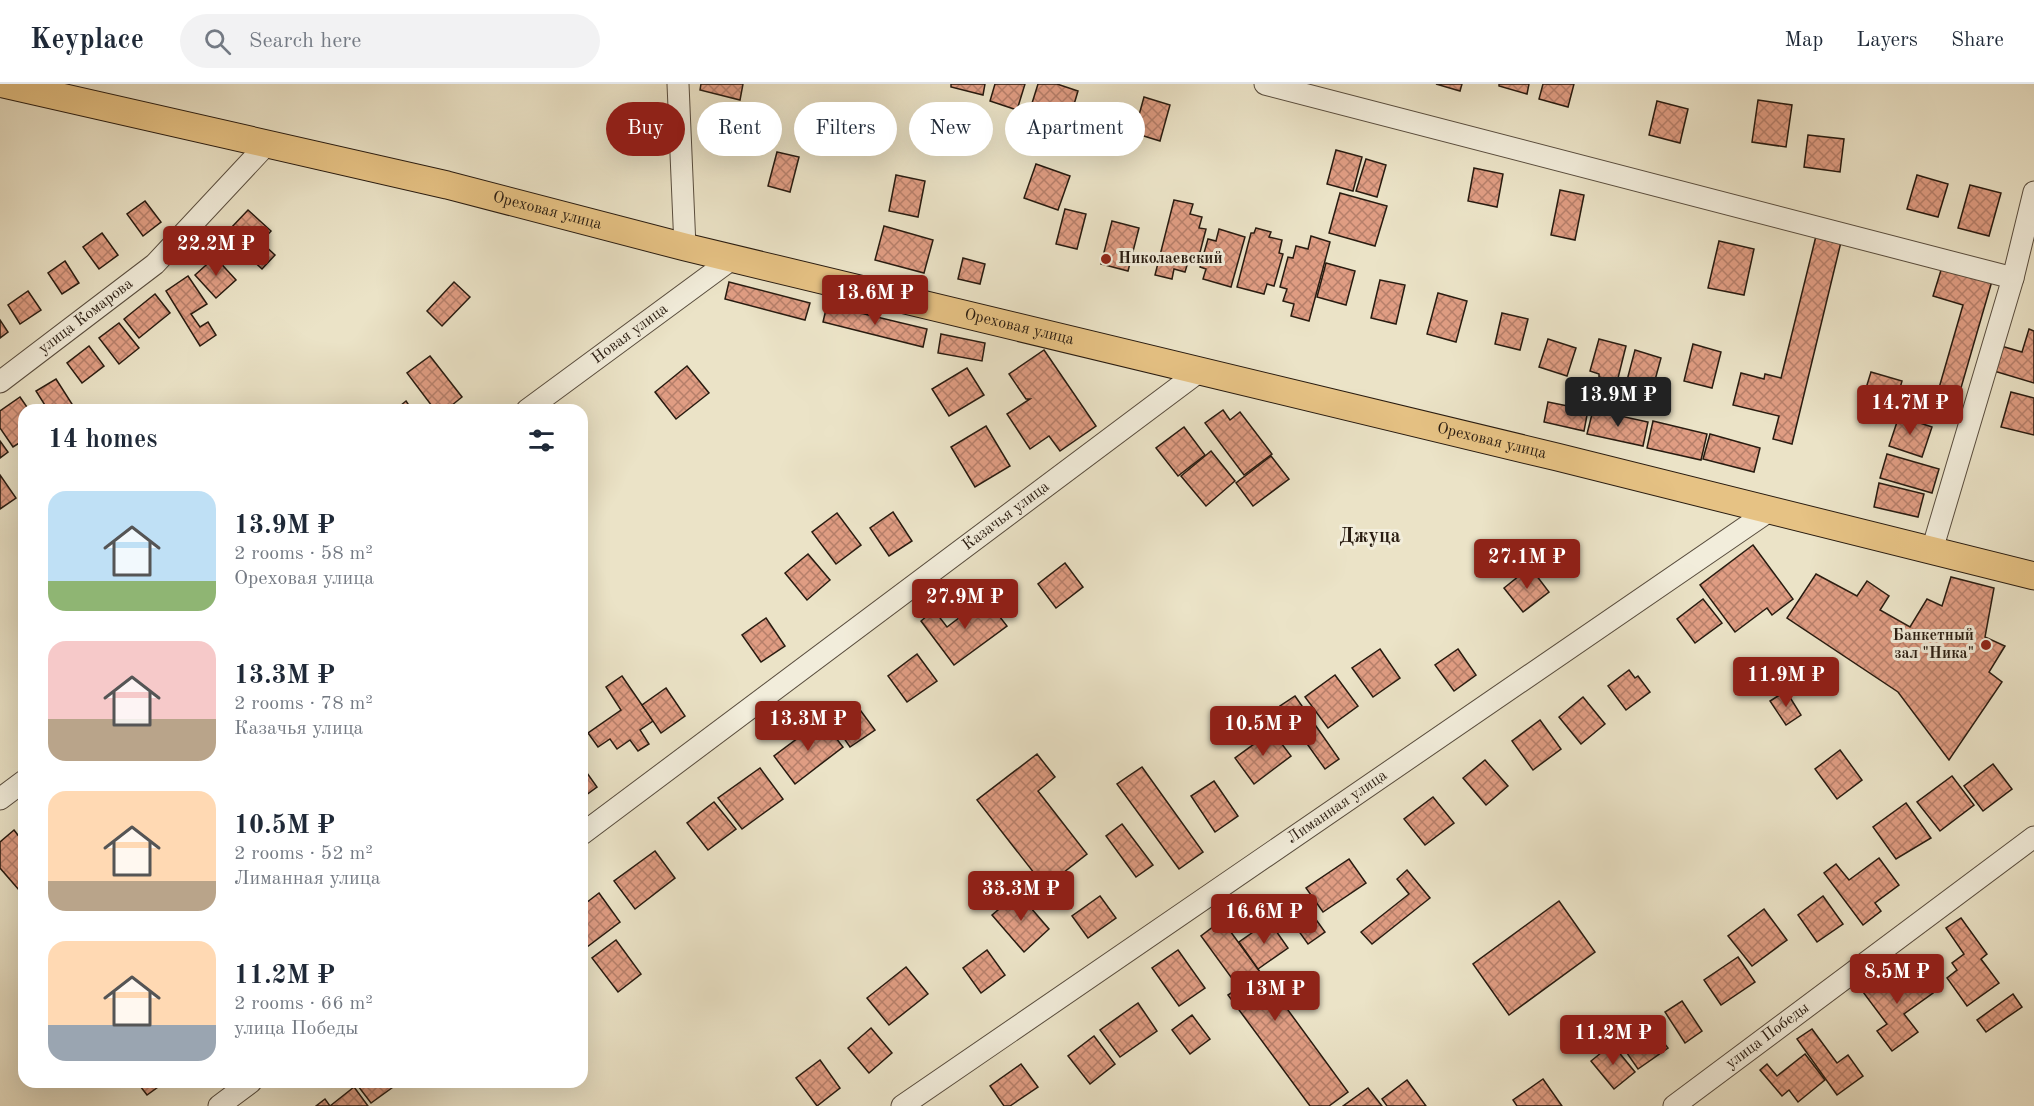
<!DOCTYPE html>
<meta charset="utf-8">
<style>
:root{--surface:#fff;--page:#f2f2f3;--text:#1f2937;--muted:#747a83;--line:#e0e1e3;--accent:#8f2418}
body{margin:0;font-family:"Old Standard TT",serif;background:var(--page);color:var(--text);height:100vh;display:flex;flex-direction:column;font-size:22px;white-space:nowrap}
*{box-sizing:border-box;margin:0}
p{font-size:20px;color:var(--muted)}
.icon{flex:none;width:33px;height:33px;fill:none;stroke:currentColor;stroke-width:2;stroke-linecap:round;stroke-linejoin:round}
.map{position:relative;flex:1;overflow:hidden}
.drawer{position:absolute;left:18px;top:320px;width:570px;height:684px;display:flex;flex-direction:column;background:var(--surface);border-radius:18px;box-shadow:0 6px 24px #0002}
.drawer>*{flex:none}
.banner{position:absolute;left:606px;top:18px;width:570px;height:54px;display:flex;gap:12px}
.price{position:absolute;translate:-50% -51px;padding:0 14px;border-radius:6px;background:var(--accent);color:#fff;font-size:20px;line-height:39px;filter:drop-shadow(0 2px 3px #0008)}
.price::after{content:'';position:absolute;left:50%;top:36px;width:18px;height:14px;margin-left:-9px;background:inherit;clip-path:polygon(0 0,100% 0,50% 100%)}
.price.active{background:#222;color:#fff}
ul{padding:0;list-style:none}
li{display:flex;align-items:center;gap:18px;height:150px;padding:0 30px}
li span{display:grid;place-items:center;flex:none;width:168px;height:120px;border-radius:18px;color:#555}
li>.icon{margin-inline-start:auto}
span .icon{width:72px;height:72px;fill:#fffc;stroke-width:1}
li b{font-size:26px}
h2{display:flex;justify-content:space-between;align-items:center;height:72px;padding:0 30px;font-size:26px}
.pill{padding:0 21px;border-radius:27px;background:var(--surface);box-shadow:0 6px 24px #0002;font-size:21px;line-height:54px}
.pill.active{background:var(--accent);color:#fff}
header{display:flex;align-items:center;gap:36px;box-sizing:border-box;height:84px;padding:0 30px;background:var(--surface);border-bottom:2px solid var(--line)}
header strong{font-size:28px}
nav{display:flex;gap:33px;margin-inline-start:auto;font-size:21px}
.search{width:420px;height:54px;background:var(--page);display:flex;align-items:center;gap:15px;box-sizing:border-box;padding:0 21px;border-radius:33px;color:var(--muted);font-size:22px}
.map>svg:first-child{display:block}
.building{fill:url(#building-cross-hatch);stroke:#281b10;stroke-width:1.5}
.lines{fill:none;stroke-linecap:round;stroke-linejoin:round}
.minor-casing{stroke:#594d3e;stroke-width:23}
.major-casing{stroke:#281b10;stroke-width:29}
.minor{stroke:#f2eddb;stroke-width:21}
.major{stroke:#e6c284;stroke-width:27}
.poi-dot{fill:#8f2418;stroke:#f2eddb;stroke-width:2}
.labels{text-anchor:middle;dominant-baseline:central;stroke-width:6;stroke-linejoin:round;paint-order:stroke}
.street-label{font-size:16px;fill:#281b10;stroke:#f2eddb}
.poi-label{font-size:16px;font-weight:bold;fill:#281b10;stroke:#f2eddb;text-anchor:start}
.quarter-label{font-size:20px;font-weight:bold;fill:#281b10;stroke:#f2eddb}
</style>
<header>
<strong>Keyplace</strong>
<div class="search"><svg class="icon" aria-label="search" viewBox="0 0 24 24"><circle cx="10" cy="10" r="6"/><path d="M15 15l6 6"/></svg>Search here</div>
<nav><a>Map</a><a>Layers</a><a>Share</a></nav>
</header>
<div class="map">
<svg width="2034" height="1022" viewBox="0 0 2034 1022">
<defs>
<pattern id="building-cross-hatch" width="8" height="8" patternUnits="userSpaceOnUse" patternTransform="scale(1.5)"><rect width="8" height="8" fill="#e09d83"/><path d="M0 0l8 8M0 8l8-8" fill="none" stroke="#b67f6a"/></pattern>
</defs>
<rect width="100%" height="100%" fill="#ebe3c7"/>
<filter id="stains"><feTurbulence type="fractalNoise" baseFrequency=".00333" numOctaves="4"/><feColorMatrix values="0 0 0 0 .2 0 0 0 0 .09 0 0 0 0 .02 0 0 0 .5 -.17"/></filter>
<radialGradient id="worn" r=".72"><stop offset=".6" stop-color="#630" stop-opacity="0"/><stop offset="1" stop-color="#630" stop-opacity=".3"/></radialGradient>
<!-- building -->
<g class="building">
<polygon points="701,0 743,0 740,16 700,6"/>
<polygon points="951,0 985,0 983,11 951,3"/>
<polygon points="995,0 1025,0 1017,26 990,17"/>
<polygon points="1038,0 1057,0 1078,7 1067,44 1028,32"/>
<polygon points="1436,0 1462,0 1460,7"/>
<polygon points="1499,0 1529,0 1527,10 1499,2"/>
<polygon points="1543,0 1574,0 1568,23 1539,15"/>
<polygon points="1144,13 1170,21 1160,57 1134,49"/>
<polygon points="1758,16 1792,21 1786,63 1752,58"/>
<polygon points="1657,17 1688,25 1680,59 1649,51"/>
<polygon points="1808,51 1844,55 1840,88 1804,83"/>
<polygon points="1336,66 1362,73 1353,107 1327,100"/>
<polygon points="777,68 799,73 790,108 768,102"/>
<polygon points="1366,75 1386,81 1377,113 1356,107"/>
<polygon points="1036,80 1070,92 1058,126 1024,114"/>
<polygon points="1474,84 1503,90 1497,123 1468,117"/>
<polygon points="896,91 925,97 918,133 889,127"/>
<polygon points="1917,91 1948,100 1938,133 1907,125"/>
<polygon points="1970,101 2001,109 1989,152 1958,144"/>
<polygon points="1560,106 1584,111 1575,156 1551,151"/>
<polygon points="1340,109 1387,122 1375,162 1329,149"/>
<polygon points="1174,116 1193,120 1190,130 1202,133 1199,144 1206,145 1197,180 1188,178 1185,188 1174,185 1172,195 1155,191"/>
<polygon points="145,117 161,138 143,152 127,130"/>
<polygon points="1065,125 1086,130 1077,165 1056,160"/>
<polygon points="248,126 271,147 261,158 275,171 262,185 232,157 237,152 230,145"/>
<polygon points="1112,137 1139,144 1128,187 1101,180"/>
<polygon points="884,142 933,156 924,189 875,176"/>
<polygon points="1256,144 1271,148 1269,153 1282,156 1279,169 1283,170 1274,202 1267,200 1264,210 1237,203 1251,149 1254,149"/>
<polygon points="1219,145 1245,153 1231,203 1203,195 1206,185 1200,183 1208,155 1216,157"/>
<polygon points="102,149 118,171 99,185 83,163"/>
<polygon points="1311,152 1330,158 1309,237 1291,232 1294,220 1283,217 1287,205 1280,203 1288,173 1293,174 1296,162 1308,165"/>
<polygon points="1816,152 1841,158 1792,360 1773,355 1779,332 1733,321 1741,289 1764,295 1765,290 1781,294"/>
<polygon points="1719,157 1754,165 1744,211 1708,204"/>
<polygon points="215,173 236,196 216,214 195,191"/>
<polygon points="963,174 985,180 980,200 958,195"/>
<polygon points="65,177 79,199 62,210 48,189"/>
<polygon points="1326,179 1355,187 1346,221 1317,213"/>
<polygon points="1942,183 1992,197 1954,328 1939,304 1963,221 1933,212"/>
<polygon points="188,192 207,220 191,230 200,243 208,238 216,251 200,262 166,207"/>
<polygon points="1380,196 1405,201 1396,240 1371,234"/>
<polygon points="454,198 470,213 442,242 427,227"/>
<polygon points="729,198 810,219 805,236 725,215"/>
<polygon points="28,207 41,226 20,240 8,221"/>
<polygon points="1438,209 1467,217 1456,258 1427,250"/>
<polygon points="155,210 170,229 139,254 124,235"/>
<polygon points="827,221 927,245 923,263 823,238"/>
<polygon points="1502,229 1528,235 1520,266 1495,260"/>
<polygon points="0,236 8,248 0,254"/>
<polygon points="119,239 139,264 119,280 99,254"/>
<polygon points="2029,245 2034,247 2034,299 1994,287 2001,262 2022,268"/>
<polygon points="941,250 985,259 982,277 938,269"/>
<polygon points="1548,255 1576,264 1567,292 1539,283"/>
<polygon points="1599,255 1626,262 1617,298 1599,293 1599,290 1590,287"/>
<polygon points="1693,260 1721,268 1712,304 1684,297"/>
<polygon points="89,262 104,282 82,299 67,279"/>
<polygon points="1044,266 1096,342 1060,367 1049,352 1030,365 1007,330 1030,315 1026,315 1009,290"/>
<polygon points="1635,266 1661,274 1652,307 1626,300"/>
<polygon points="430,272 462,313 446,326 435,326 407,289"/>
<polygon points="687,282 709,309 676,335 655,308"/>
<polygon points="967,284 984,311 949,332 932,305"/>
<polygon points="1871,288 1902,297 1892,332 1884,330 1881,339 1867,335 1869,330 1859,327"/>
<polygon points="56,295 72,320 63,326 48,326 36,307"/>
<polygon points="2011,308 2034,314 2034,351 2001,343"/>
<polygon points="20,313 29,326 24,326 24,356 13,363 0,344 0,327"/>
<polygon points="406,317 412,326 395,326"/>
<polygon points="1548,318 1588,326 1584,347 1544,338"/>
<polygon points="1223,326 1230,336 1240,328 1272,370 1244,391 1205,339"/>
<polygon points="1593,326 1648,338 1643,362 1587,350"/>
<polygon points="1899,332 1932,343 1922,373 1889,362"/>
<polygon points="1653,337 1707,350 1701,376 1647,364"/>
<polygon points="986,342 1010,382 975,403 951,363"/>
<polygon points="1184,343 1205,371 1178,392 1156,364"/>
<polygon points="1710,350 1760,364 1754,388 1703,375"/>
<polygon points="0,357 8,368 0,374"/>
<polygon points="1211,367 1235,397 1206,422 1181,392"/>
<polygon points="1887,370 1939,385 1932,409 1880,394"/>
<polygon points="1271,372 1289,395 1253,422 1236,399"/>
<polygon points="0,391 16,414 0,425"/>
<polygon points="1879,399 1924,410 1918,433 1874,423"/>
<polygon points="893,428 912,457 889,472 870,444"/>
<polygon points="837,429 861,461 836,480 812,448"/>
<polygon points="1753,461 1793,515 1772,531 1767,524 1735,548 1700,501"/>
<polygon points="808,470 830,496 807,516 785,489"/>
<polygon points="1065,479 1083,503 1056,524 1038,500"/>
<polygon points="1530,483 1549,508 1523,528 1504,504"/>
<polygon points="1816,490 1857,512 1867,497 1889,512 1880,526 1910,543 1927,515 1942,522 1951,493 1994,504 1985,553 2005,562 1989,588 2002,598 1949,676 1898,608 1787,534"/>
<polygon points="985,514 1007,542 954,581 921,537 934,526 947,543"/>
<polygon points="1703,515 1722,539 1695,559 1677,535"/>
<polygon points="766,534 785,562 761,578 742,551"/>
<polygon points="1380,565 1400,594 1373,613 1352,584"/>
<polygon points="1458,565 1476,591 1454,607 1435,581"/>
<polygon points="917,570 937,597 907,618 888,592"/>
<polygon points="1629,586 1635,594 1638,592 1650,608 1626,626 1608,602"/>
<polygon points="1335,591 1358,622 1328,644 1305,613"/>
<polygon points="622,592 653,637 640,646 649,660 638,667 630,656 617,665 610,655 598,663 588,649 621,626 606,603"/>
<polygon points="666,604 685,632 661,649 642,621"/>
<polygon points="1786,607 1801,631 1786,641 1770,617"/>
<polygon points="1295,612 1339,675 1325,685 1280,622"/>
<polygon points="1583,613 1605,640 1581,660 1559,633"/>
<polygon points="846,623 850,629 858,623 875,646 850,663 830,634"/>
<polygon points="822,636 843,663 795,700 774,672"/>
<polygon points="1540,636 1561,665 1533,686 1512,657"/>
<polygon points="1272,647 1291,672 1254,700 1235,674"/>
<polygon points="1840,666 1862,696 1837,715 1815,685"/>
<polygon points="1037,670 1055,693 1038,707 1087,770 1045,803 977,716"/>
<polygon points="1485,676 1508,702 1486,721 1463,694"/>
<polygon points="1993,680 2012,705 1983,727 1964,702"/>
<polygon points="582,682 597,703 582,714"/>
<polygon points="1142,683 1203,768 1179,785 1117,700"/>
<polygon points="760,684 783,715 742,745 718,714"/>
<polygon points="1952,692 1974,721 1940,747 1917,718"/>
<polygon points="1214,697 1238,732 1215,748 1191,712"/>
<polygon points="1433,713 1454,739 1425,761 1404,735"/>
<polygon points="714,718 736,745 708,766 687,739"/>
<polygon points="1906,719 1931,754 1896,775 1873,743"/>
<polygon points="1122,740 1153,781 1136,793 1106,752"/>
<polygon points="14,746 24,759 24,802 19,806 0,784 0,758"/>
<polygon points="655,767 675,794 635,825 614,797"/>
<polygon points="1879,774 1899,801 1875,819 1881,827 1863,841 1824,789 1836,780 1849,796"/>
<polygon points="1349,775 1366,799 1323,828 1306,804"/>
<polygon points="1407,786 1430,814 1372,860 1361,848 1409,810 1397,795"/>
<polygon points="599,809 620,838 587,863 582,856 582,822"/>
<polygon points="1018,809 1049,845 1024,868 992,831"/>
<polygon points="1100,812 1116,834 1088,854 1072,832"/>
<polygon points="1823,812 1843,840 1817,858 1798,831"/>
<polygon points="1559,817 1595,868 1509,931 1473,880"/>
<polygon points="1307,823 1325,848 1308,860 1290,835"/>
<polygon points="1764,825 1787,856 1752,882 1728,852"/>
<polygon points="1961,834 1987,870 1981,875 1999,899 1967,922 1947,894 1957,886 1952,879 1964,870 1946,844"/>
<polygon points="1222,836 1348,1008 1329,1022 1310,1022 1228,911 1239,904 1201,852"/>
<polygon points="1269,837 1288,864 1258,885 1239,858"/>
<polygon points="616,856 641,890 618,908 592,874"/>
<polygon points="987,866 1005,891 981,909 963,884"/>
<polygon points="1178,866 1205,904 1179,922 1152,884"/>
<polygon points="1738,873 1755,898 1721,921 1704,896"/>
<polygon points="906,883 928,910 889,941 867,914"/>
<polygon points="1914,883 1933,909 1904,930 1918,948 1892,967 1877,947 1887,940 1860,904 1877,891 1886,903"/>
<polygon points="2013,910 2022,923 1986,948 1977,936"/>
<polygon points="1682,917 1702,947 1685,959 1665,928"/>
<polygon points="1138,919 1157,947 1120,973 1100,946"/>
<polygon points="1192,931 1210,955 1190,970 1172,946"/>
<polygon points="1651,942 1668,964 1638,985 1622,962"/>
<polygon points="871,944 892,969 869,989 848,964"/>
<polygon points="1812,945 1837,979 1848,971 1863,992 1837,1011 1797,955"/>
<polygon points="1094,952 1115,980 1090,1000 1068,972"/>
<polygon points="1612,960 1635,988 1614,1005 1591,977"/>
<polygon points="1805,970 1825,996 1798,1018 1789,1006 1782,1012 1760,986 1767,980 1777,992"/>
<polygon points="820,976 840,1004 817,1022 796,994"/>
<polygon points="1021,980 1038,1003 1010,1022 1004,1022 990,1002"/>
<polygon points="1543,995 1562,1022 1517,1022 1513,1016"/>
<polygon points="1407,996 1426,1022 1387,1022 1382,1015"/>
<polygon points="137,998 165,998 147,1011"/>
<polygon points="355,998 400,998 371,1019"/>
<polygon points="354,1003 368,1022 316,1022 325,1015 330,1022"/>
<polygon points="1368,1004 1382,1022 1343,1022"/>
</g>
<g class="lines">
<!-- minor casing -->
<g class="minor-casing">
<g id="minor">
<polyline points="678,0 685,163"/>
<polyline points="1265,0 2013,194"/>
<path id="s1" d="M0,298L155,180L268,59"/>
<path id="s2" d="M527,326L732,175"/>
<polyline points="1932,466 2013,194 2034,108"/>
<polyline points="0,715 24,697"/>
<path id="s3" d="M582,750L1200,287"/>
<polyline points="219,1022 251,998"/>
<path id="s4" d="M902,1022L1772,425"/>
<path id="s5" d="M1674,1022L2034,753"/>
</g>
</g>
<!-- major casing -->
<g class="major-casing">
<g id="major">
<path id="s6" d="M4,0L447,101L685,163L1557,373L2034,492"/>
</g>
</g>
<!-- minor -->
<use href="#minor" class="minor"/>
<!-- major -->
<use href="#major" class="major"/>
</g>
<!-- markers -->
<g class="poi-dot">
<circle cx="1106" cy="175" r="6"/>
<circle cx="1986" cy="561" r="6"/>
</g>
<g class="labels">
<!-- street labels -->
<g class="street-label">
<text stroke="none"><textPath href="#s6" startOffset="558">Ореховая улица</textPath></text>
<text stroke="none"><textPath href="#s1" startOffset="108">улица Комарова</textPath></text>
<text stroke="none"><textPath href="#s6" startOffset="1044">Ореховая улица</textPath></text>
<text stroke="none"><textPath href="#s2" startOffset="128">Новая улица</textPath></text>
<text stroke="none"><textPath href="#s6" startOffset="1530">Ореховая улица</textPath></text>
<text stroke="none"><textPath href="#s3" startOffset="530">Казачья улица</textPath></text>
<text stroke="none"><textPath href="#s4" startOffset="528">Лиманная улица</textPath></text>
<text stroke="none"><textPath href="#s5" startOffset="117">улица Победы</textPath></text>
</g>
<!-- poi labels -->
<g class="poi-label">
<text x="1118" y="175">Николаевский</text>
<text x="1974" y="552" text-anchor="end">Банкетный<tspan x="1974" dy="18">зал "Ника"</tspan></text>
</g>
<!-- quarter labels -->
<g class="quarter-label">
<text x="1370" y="453">Джуца</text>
</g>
</g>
<rect width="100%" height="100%" filter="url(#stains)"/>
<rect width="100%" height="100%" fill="url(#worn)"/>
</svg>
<b class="price" style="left:216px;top:193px">22.2M ₽</b>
<b class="price" style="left:875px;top:242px">13.6M ₽</b>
<b class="price active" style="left:1618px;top:344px">13.9M ₽</b>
<b class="price" style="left:1910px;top:352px">14.7M ₽</b>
<b class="price" style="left:1527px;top:506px">27.1M ₽</b>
<b class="price" style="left:965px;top:546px">27.9M ₽</b>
<b class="price" style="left:1786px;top:624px">11.9M ₽</b>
<b class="price" style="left:808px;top:668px">13.3M ₽</b>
<b class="price" style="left:1263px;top:673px">10.5M ₽</b>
<b class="price" style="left:1021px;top:838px">33.3M ₽</b>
<b class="price" style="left:1264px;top:861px">16.6M ₽</b>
<b class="price" style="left:1897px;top:921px">8.5M ₽</b>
<b class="price" style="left:1275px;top:938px">13M ₽</b>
<b class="price" style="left:1613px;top:982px">11.2M ₽</b>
<div class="banner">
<a class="pill active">Buy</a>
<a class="pill">Rent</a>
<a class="pill">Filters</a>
<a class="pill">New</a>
<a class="pill">Apartment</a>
</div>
<section class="drawer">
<h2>14 homes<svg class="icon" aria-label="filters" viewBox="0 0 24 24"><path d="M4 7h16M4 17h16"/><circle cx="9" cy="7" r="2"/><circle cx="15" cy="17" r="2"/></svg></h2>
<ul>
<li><span style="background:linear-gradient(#bfe0f5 75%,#8fb573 0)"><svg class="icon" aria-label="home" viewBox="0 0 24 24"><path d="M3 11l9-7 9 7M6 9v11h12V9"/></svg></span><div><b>13.9M ₽</b><p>2 rooms · 58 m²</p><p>Ореховая улица</p></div></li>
<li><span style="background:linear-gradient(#f6c9c9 65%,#b9a48a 0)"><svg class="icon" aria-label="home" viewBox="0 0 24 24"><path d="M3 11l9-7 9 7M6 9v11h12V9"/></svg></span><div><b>13.3M ₽</b><p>2 rooms · 78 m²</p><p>Казачья улица</p></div></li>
<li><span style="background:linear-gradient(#ffd9b3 75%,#b9a48a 0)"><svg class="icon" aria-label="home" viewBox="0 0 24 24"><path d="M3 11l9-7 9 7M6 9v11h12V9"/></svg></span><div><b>10.5M ₽</b><p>2 rooms · 52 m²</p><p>Лиманная улица</p></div></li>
<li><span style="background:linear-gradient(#ffd9b3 70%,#9aa5b1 0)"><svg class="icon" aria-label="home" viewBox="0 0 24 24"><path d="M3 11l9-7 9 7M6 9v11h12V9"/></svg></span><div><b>11.2M ₽</b><p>2 rooms · 66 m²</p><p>улица Победы</p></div></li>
</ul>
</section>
</div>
